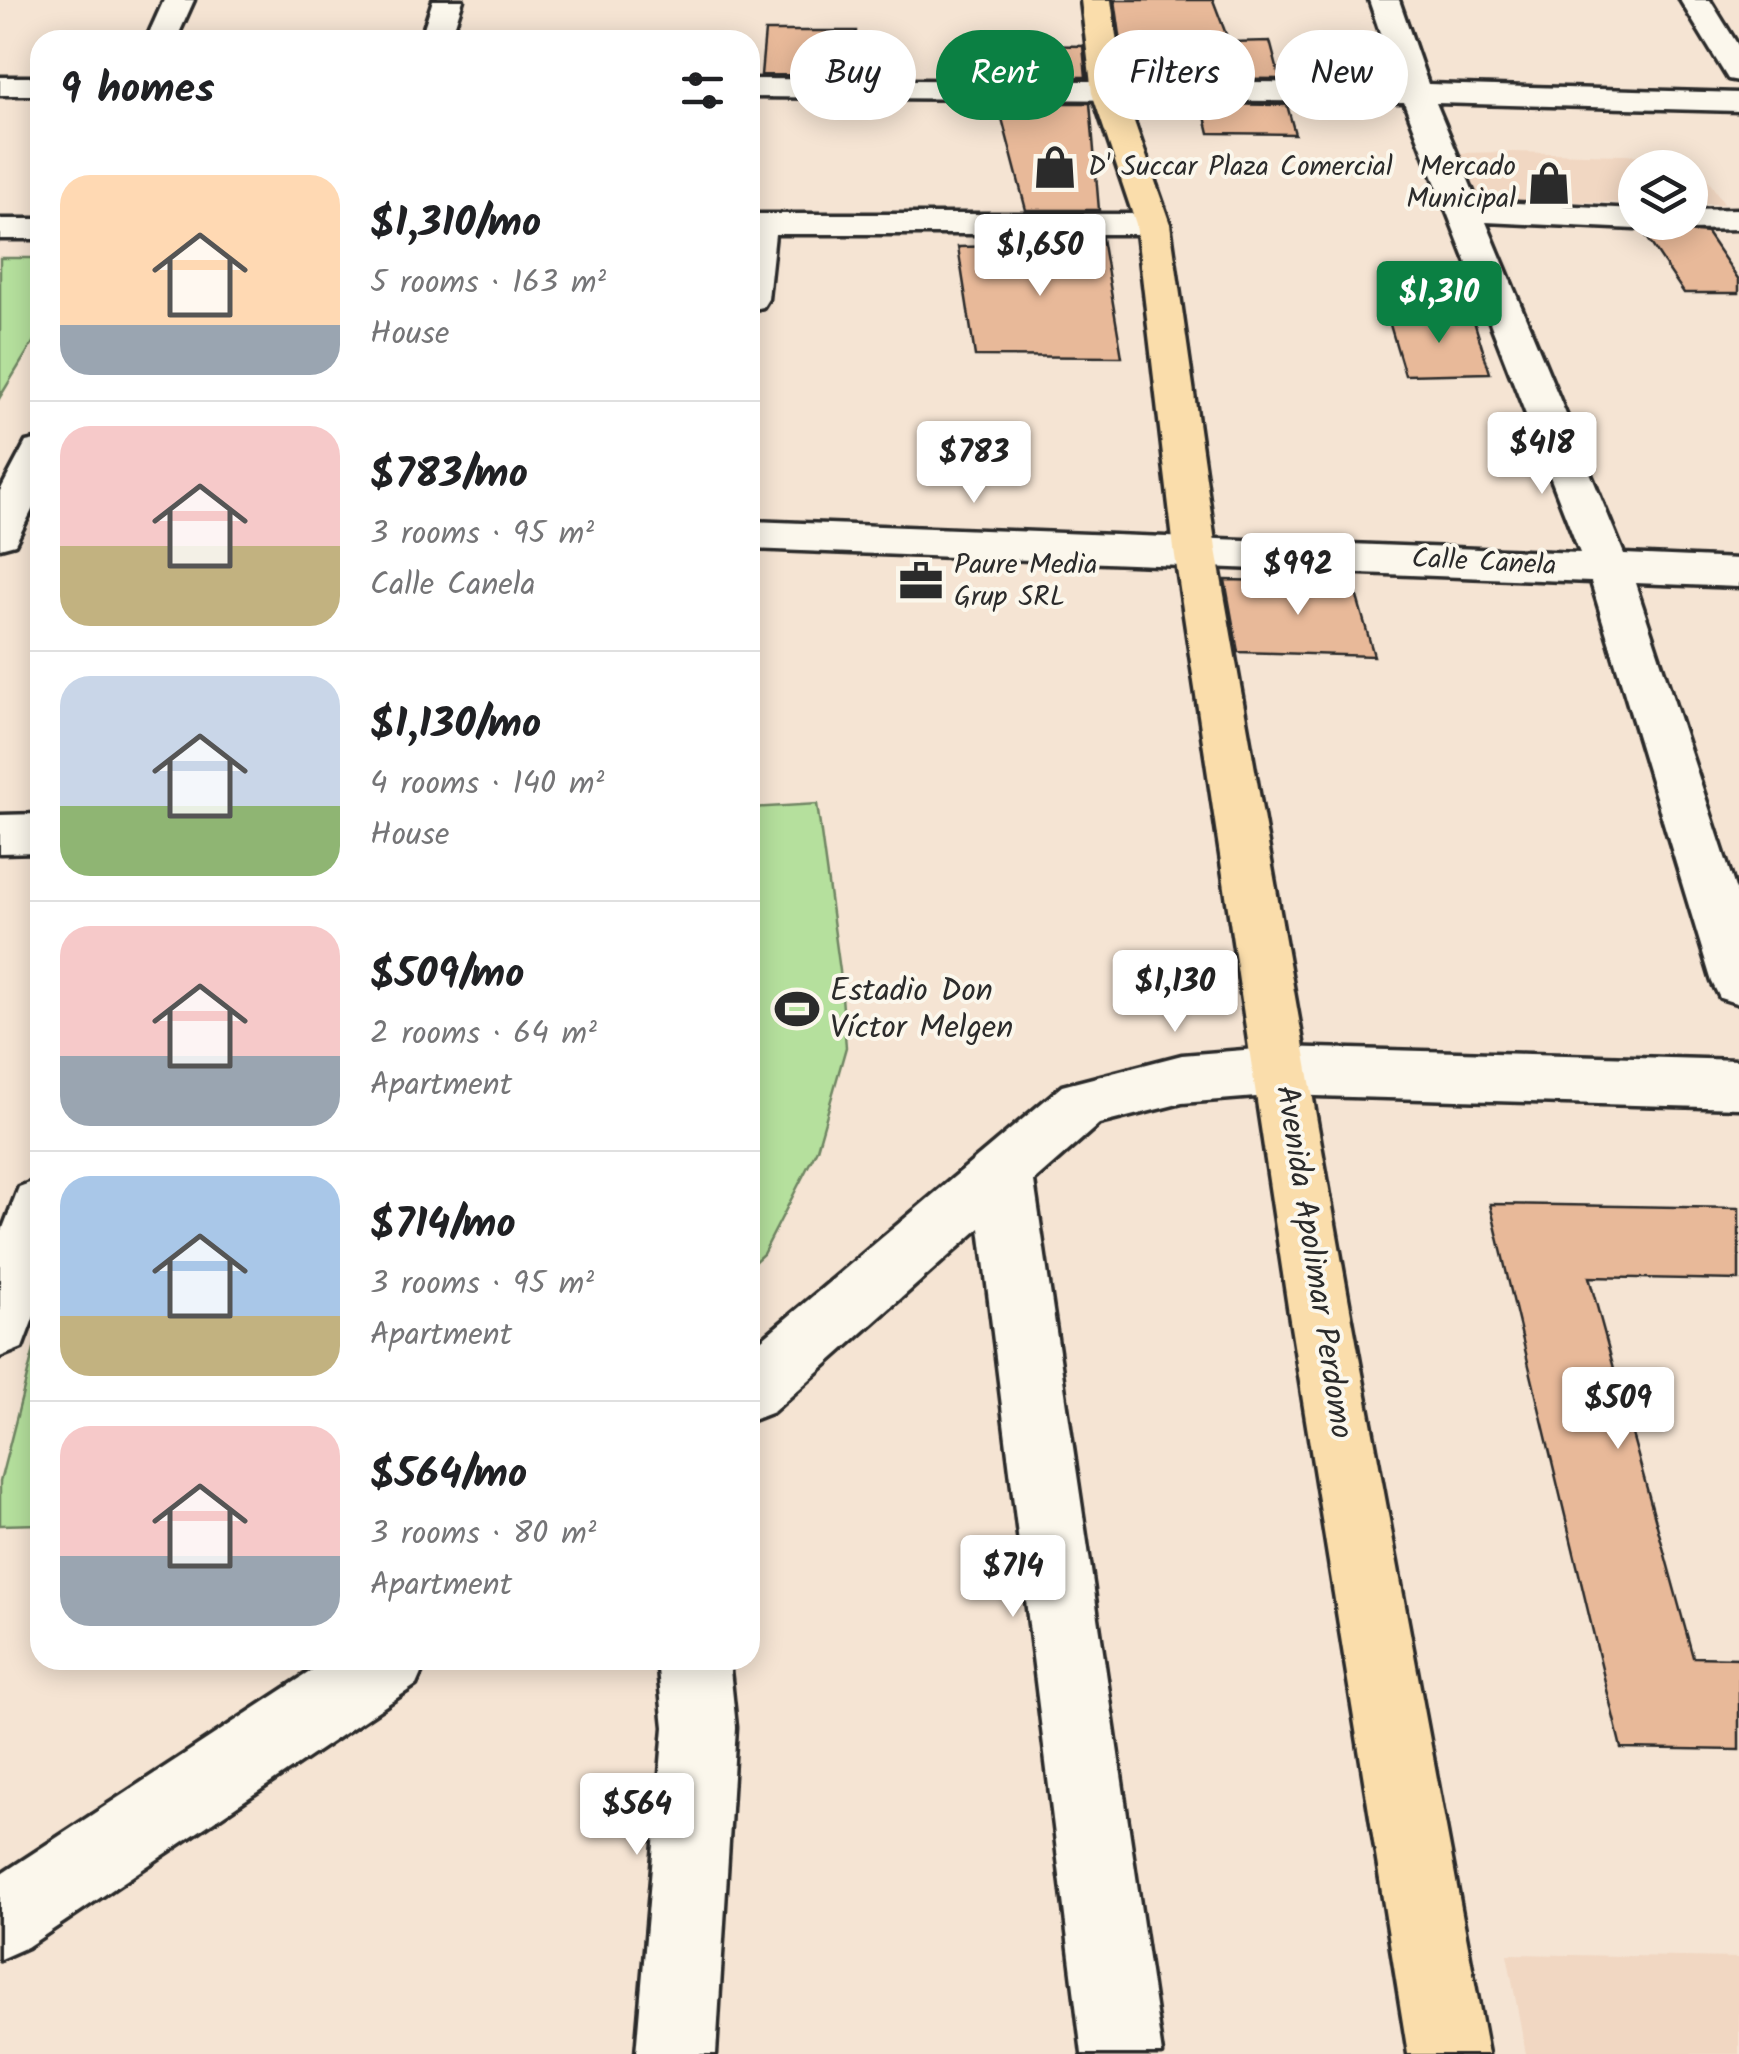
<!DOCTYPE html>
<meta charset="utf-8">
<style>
:root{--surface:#fff;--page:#f6f6f6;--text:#202124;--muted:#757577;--line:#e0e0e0;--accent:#0b8043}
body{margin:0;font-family:Kalam,sans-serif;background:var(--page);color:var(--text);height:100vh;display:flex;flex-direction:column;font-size:38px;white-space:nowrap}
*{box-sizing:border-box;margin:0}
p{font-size:32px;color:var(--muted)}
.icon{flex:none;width:55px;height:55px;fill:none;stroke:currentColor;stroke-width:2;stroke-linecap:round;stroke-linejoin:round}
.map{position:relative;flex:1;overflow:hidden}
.drawer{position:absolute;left:30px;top:30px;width:730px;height:1640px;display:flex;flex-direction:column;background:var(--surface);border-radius:30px;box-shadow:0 5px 25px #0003}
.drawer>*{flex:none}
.hud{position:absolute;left:790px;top:30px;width:798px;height:90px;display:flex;gap:20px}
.controls{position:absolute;left:1618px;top:150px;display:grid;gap:20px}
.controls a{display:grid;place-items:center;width:90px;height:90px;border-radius:50%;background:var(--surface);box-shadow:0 5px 25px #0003;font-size:50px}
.price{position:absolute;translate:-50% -85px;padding:0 22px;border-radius:10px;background:#fff;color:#222;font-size:32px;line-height:65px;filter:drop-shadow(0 2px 5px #0008)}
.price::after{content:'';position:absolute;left:50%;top:60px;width:30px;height:22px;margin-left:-15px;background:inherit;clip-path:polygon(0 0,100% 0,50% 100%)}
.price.selected{background:var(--accent);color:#fff}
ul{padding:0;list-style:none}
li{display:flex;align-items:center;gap:30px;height:250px;padding:0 30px}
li+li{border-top:2px solid var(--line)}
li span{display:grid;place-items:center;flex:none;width:280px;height:200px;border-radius:30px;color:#555}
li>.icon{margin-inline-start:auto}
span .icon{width:120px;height:120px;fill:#fffc;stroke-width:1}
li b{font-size:42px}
h2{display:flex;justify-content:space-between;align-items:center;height:120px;padding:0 30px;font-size:42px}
.pill{padding:0 35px;border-radius:45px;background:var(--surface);box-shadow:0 5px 25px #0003;font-size:35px;line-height:90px}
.pill.selected{background:var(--accent);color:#fff}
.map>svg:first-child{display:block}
.built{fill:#f1d7c2}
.green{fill:#b5e09d;stroke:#708664;stroke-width:2.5}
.building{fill:#e8b999;stroke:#2b2b2b;stroke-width:2.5}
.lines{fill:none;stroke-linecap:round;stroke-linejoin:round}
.minor-casing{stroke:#2b2b2b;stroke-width:7}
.primary-casing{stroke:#2b2b2b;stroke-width:7}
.minor{fill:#fbf7ec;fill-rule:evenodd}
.primary{fill:#faddab;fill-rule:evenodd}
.labels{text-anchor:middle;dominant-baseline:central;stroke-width:8;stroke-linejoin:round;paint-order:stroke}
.far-poi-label{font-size:28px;fill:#2b2b2b;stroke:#fbf7ec;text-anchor:start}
.far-street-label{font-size:28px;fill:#2b2b2b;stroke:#fbf7ec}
.poi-label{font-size:32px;fill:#2b2b2b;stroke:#fbf7ec;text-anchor:start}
.street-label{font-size:32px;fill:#2b2b2b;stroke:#fbf7ec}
</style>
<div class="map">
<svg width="1739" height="2054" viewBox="0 0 1739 2054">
<rect width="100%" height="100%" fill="#f5e4d3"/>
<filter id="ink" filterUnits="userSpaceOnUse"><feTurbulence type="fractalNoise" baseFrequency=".01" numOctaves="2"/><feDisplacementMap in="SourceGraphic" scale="20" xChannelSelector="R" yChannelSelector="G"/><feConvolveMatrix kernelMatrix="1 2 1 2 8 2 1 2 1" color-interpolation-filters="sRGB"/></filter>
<g filter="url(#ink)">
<!-- built -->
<g class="built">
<polygon points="1514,152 1693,157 1724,204 1690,204 1690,168 1635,168 1635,203 1471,199 1450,153"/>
<polygon points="1507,1954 1739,1958 1739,2054 1526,2054"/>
</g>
<!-- green -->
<g class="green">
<polygon points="0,258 40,258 40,331 0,397"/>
<polygon points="817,804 840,971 846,1047 817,1149 763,1254 750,1266 750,808"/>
<polygon points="40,1326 40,1524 0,1525 0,1482"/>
</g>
<!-- building -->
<g class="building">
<polygon points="1115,0 1213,0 1229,42 1270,41 1280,79 1126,78"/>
<polygon points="765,31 856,31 854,76 761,75"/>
<polygon points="982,44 1083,46 1086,77 991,77"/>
<polygon points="998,103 1090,103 1099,210 1026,210"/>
<polygon points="1202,104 1287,105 1295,134 1209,133"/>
<polygon points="1651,226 1707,233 1739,280 1739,293 1684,293 1642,230"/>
<polygon points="1007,238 1102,238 1122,357 975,356 958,247 1008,246"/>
<polygon points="1388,318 1473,318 1490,373 1405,375"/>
<polygon points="1225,580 1353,583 1374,656 1238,652"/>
<polygon points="1490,1204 1739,1208 1739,1280 1589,1277 1693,1657 1739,1658 1739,1750 1621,1748"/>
</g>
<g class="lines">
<!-- minor casing -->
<g class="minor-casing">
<g id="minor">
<polygon points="164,0 194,0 176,40 146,40"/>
<polygon points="433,0 463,0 450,40 420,40"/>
<polygon points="1369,0 1399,0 1428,84 1739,93 1739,111 1436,103 1477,201 1635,209 1635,222 1650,222 1635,229 1486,222 1624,554 1739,559 1739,587 1635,583 1739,900 1739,1004 1720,998 1712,982 1591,582 750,549 750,521 1580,553 1404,102 750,97 750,79 1397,83"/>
<polygon points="1680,0 1710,0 1739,47 1739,81 1728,79"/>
<rect x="0" y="77" width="40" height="18"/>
<polygon points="1739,209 1739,229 1690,230 1674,222 1690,222 1690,210"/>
<polygon points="750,214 1153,214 1165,217 1170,224 1165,231 1153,234 775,234 768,299 763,307 750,310"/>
<rect x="0" y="219" width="40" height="20"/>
<polygon points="40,439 40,494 15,544 0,548 0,491 26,442"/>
<polygon points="40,814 40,852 0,853 0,815"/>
<polygon points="1281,1047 1739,1060 1739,1108 1281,1095 1182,1103 1099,1124 1034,1181 1162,2054 1082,2054 980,1228 773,1412 750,1421 750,1349 1062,1086 1182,1055"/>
<polygon points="40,1179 40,1300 22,1348 0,1357 0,1236 19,1187"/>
<polygon points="328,1660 427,1660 416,1685 27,1947 0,1959 0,1875"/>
<polygon points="657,1660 729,1660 736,1727 716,2054 636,2054 664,1727"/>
</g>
</g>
<!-- primary casing -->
<g class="primary-casing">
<polygon id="primary" points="1081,0 1111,0 1124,93 1170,224 1216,549 1351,1314 1488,2054 1408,2054 1289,1314 1174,549 1136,224 1092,93"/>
</g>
<!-- minor -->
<use href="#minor" class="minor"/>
<!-- primary -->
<use href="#primary" class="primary"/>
</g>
</g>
<!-- icons -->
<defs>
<g id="shop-bare" transform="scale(3.45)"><path d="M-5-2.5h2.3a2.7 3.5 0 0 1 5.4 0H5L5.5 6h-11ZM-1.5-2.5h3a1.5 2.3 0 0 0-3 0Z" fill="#2b2b2b" stroke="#fbf7ec" stroke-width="2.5" paint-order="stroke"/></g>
<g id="office-bare" transform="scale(3.45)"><path d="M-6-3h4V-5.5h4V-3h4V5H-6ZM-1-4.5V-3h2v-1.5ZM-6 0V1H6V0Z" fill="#2b2b2b" stroke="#fbf7ec" stroke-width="2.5" paint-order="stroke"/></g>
<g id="stadium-bare" transform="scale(3.45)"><path d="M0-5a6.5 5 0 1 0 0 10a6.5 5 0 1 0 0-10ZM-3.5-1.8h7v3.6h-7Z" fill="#2b2b2b" stroke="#fbf7ec" stroke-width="2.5" paint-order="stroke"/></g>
</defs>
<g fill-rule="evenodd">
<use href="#shop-bare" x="1055" y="167"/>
<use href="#shop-bare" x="1549" y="183"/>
<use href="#office-bare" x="921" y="581"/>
<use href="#stadium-bare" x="797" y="1009"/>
</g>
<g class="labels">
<!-- far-poi labels -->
<g class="far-poi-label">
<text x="1088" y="167">D' Succar Plaza Comercial</text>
<text x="1516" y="167" text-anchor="end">Mercado<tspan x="1516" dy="32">Municipal</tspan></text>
<text x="954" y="565">Paure Media<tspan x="954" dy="32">Grup SRL</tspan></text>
</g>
<!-- far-street labels -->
<g class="far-street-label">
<text transform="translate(1484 563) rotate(3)">Calle Canela</text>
</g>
<!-- poi labels -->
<g class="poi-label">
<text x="830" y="991">Estadio Don<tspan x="830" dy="37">Víctor Melgen</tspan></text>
</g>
<!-- street labels -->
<g class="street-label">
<text transform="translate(1313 1262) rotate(81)">Avenida Apolimar Perdomo</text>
</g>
</g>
</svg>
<div class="controls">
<a><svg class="icon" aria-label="layers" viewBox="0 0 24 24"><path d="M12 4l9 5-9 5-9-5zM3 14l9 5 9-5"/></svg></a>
</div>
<b class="price" style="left:1040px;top:299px">$1,650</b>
<b class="price selected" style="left:1439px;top:346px">$1,310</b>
<b class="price" style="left:1542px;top:497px">$418</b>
<b class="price" style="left:974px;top:506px">$783</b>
<b class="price" style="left:1298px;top:618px">$992</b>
<b class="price" style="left:1175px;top:1035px">$1,130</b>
<b class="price" style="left:1618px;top:1452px">$509</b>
<b class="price" style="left:1013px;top:1620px">$714</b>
<b class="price" style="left:637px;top:1858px">$564</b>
<div class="hud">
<a class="pill">Buy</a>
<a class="pill selected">Rent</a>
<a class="pill">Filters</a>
<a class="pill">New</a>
</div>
<section class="drawer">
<h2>9 homes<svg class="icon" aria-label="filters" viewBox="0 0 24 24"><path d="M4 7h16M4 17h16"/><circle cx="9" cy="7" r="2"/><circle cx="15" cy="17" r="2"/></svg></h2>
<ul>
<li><span style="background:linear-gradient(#ffd9b3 75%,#9aa5b1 0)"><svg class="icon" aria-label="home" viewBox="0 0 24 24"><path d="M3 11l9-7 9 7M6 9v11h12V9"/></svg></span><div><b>$1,310/mo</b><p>5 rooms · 163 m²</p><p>House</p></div></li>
<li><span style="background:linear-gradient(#f6c9c9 60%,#c2b280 0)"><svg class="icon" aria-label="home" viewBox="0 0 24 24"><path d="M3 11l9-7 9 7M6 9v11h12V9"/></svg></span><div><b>$783/mo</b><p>3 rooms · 95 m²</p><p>Calle Canela</p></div></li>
<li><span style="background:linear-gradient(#c9d6e8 65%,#8fb573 0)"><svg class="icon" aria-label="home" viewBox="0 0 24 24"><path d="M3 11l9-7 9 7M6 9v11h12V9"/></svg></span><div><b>$1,130/mo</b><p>4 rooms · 140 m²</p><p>House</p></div></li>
<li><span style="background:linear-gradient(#f6c9c9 65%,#9aa5b1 0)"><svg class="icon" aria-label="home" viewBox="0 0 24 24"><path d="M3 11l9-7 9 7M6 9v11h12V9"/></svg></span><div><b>$509/mo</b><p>2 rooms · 64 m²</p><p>Apartment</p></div></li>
<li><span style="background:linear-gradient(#a9c7e8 70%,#c2b280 0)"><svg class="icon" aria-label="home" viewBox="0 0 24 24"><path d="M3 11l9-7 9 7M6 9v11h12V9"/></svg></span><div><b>$714/mo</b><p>3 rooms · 95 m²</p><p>Apartment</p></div></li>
<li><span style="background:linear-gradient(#f6c9c9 65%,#9aa5b1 0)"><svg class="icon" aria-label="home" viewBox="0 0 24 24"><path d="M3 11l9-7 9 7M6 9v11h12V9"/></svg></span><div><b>$564/mo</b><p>3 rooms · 80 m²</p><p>Apartment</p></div></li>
</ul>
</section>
</div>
